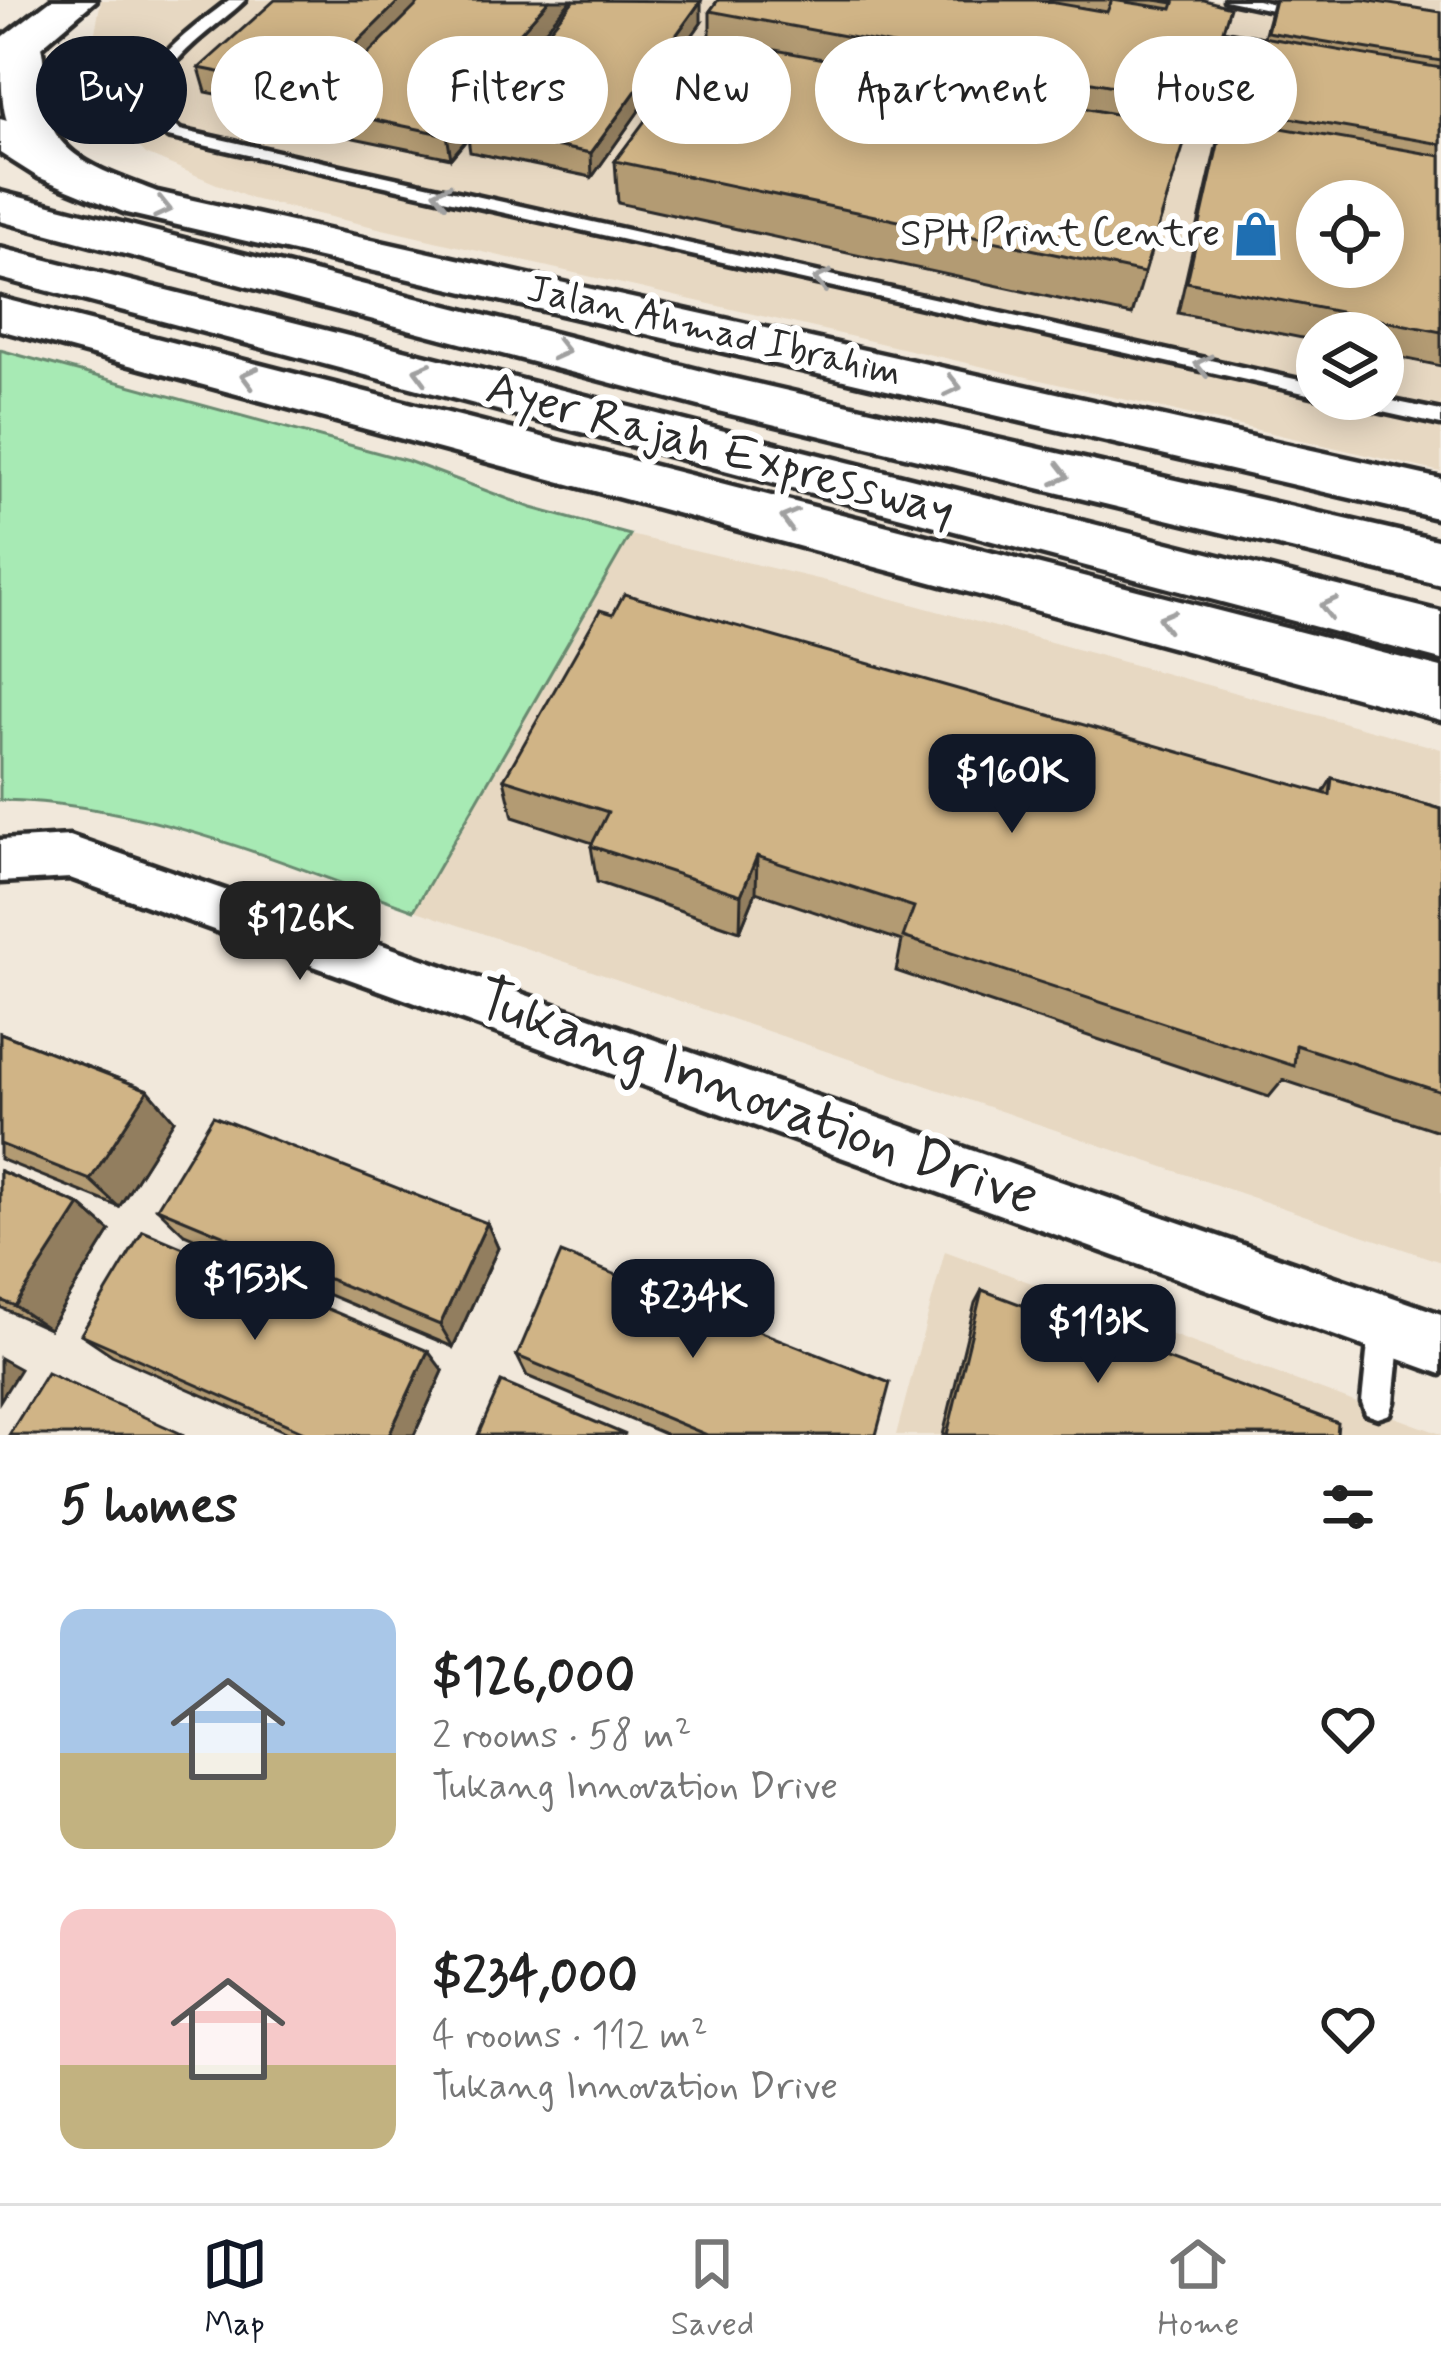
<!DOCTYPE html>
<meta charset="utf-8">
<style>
:root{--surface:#fff;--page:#f2f2f2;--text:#222;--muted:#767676;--line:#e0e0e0;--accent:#111827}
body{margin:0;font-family:Mynerve,sans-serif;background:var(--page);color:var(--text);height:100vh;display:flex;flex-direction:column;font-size:45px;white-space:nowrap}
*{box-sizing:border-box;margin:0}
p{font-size:39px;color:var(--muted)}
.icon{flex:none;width:66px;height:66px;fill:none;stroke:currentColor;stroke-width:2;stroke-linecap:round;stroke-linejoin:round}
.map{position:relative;height:1435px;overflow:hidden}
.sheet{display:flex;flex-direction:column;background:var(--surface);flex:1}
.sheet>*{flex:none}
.guide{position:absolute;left:36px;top:36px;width:1371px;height:108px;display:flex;gap:24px}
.buttons{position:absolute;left:1296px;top:180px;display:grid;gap:24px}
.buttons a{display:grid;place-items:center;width:108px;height:108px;border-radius:50%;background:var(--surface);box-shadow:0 6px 30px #0003;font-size:60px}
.price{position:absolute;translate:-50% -102px;padding:0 27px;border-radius:24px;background:var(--accent);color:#fff;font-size:39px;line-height:78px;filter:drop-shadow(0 3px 6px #0008)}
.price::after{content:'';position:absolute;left:50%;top:72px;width:36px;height:27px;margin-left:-18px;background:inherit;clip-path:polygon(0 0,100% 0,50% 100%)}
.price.active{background:#222;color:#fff}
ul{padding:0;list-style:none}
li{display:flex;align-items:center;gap:36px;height:300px;padding:0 60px}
li span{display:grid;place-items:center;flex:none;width:336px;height:240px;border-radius:24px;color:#555}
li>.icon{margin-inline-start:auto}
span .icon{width:144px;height:144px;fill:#fffc;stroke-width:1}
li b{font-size:51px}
h2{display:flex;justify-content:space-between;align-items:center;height:144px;padding:0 60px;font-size:51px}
.chip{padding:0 42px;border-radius:54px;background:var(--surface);box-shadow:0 6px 30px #0003;font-size:42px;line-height:108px}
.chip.active{background:var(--accent);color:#fff}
.tabs{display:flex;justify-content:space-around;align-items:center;height:168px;border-top:3px solid var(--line);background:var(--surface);font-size:33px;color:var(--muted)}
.tabs a{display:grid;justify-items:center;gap:6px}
.tabs .active{color:var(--accent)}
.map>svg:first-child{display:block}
.built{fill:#e7d8c2;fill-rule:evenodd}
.green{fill:#a7eab4;stroke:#698a70;stroke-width:3}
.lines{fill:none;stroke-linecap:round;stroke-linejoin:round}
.service-casing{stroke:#2b2b2b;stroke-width:9}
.minor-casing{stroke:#2b2b2b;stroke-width:9}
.secondary-casing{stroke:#2b2b2b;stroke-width:9}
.primary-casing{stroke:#2b2b2b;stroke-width:9}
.motorway-casing{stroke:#2b2b2b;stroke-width:9}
.service{fill:#fff;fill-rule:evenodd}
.minor{fill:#fff;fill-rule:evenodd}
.secondary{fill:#fff;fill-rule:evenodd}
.primary{fill:#fff;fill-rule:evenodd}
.motorway{fill:#fff;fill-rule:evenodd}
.wall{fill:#b39b73;stroke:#2b2b2b;stroke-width:3}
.shaded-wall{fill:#927e5e;stroke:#2b2b2b;stroke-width:3}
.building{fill:#d0b486;stroke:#2b2b2b;stroke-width:3;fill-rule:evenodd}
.oneway{stroke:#a0a0a0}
.labels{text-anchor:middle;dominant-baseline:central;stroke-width:12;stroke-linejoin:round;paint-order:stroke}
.far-poi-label{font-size:39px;fill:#2b2b2b;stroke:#fff;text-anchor:end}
.far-street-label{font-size:39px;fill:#2b2b2b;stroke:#fff}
.street-label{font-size:48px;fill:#2b2b2b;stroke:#fff}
.near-street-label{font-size:57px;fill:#2b2b2b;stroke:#fff}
</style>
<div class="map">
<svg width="1441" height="1435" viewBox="0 0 1441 1435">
<rect width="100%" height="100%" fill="#f1e8db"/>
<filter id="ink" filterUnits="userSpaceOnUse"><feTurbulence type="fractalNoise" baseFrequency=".00833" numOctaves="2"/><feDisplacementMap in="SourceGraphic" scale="24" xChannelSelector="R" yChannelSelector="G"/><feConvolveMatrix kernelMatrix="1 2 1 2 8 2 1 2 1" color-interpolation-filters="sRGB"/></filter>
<g filter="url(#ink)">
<!-- built -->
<g class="built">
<path d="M101,0H1441V472L252,199L146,154L84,91ZM1317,201H1383V267H1317ZM1317,333H1383V399H1317Z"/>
<polygon points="630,535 831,582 1441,749 1441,1262 414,910"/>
<polygon points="945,1251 1441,1434 1441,1435 896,1435"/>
</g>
<!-- green -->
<path class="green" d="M0,350L408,461L532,508L630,535L414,910C276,861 148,803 0,800Z"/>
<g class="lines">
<!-- service casing -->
<g class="service-casing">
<g id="service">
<path d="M229,0H245C214,32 120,82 180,130L1317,384V396L168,137C104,86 188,33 229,0Z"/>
<polygon points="1225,0 1257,0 1308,12 1301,16"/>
<polygon points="1345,399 1383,399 1441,411 1441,425 1355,406"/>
<polygon points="1386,1308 1397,1313 1402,1324 1394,1402 1390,1414 1378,1418 1366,1414 1362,1402 1370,1324 1375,1313"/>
</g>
</g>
<!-- minor casing -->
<g class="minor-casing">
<polygon id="minor" points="70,836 1441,1314 1441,1374 70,878 0,882 0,840"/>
</g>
<!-- secondary casing -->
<g class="secondary-casing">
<polygon id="secondary" points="51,0 96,0 15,69 0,73 0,39"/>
</g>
<!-- primary casing -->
<g class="primary-casing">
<g id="primary">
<path d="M21,31L36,35C46,50 43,73 44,92C46,159 106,171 157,192L1441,479V519L126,213L38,177L0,153V119L7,121C0,101 0,54 6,35Z"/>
<polygon points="0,298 1441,668 1441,720 0,330"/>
</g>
</g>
<!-- motorway casing -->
<g class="motorway-casing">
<g id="motorway">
<polygon points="0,192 718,375 1441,541 1441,585 718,411 0,221"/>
<polygon points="0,248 1441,612 1441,660 0,278"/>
</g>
</g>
<!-- service -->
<use href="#service" class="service"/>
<!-- minor -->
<use href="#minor" class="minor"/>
<!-- secondary -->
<use href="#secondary" class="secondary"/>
<!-- primary -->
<use href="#primary" class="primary"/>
<!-- motorway -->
<use href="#motorway" class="motorway"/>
</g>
<!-- wall -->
<g class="wall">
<polygon points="718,0 1204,0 1224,31 1264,37 1274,0 1441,12 1441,366 1383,354 1383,333 1317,333 1317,341 1178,313 1218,138 1187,132 1132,315 618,203 615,161 710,38 710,11"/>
<polygon points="701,23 592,177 470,152 468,138 451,158 305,128 301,111 206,92 199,68 489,95 490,101"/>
<polygon points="1332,778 1441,809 1441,1132 1283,1080 1269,1097 896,971 902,941 756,892 740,931 597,882 591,846 593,843 513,817 504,779 1323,793"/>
<polygon points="0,1033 148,1090 174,1120 119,1207 0,1159"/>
<polygon points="0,1171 80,1205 110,1231 49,1329 0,1307"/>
<polygon points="157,1208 487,1223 498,1248 453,1347 184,1234"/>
<polygon points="982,1290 1337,1435 943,1435 975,1303"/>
<polygon points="81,1334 443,1371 414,1435 293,1435 112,1355"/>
<polygon points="517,1356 876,1435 667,1435 527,1376"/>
</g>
<!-- shaded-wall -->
<g class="shaded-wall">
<polygon points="400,0 426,0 313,107 309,90"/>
<polygon points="549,0 571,0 489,95 491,111 467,129 468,138 451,158 447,135 474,85"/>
<polygon points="701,1 701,23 592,177 591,153"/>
<polygon points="757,856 756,892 740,931 741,895"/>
<polygon points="148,1090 174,1120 119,1207 90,1180"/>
<polygon points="80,1205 110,1231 49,1329 15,1306"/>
<polygon points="487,1223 498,1248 453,1347 440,1325"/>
<polygon points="428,1351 443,1371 414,1435 389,1435"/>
<polygon points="0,1358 20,1369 0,1401"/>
</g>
<!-- building -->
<g class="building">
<polygon points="275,0 400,0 309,90 199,68"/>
<polygon points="422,0 549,0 474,85 488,88 447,135 299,104 344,60 359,63"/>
<polygon points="574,0 701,1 591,153 467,129"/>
<polygon points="718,0 1038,0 1107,12 1112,0 1172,9 1174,3 1155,0 1204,0 1230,7 1223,30 1441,68 1441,144 1227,107 710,11"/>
<polygon points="1275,0 1364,0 1441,12 1441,61 1267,32"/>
<polygon points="707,37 1189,128 1144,273 615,161"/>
<path d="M1224,118L1441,156V332L1187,282ZM1317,201H1383V267H1317Z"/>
<polygon points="624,594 1330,795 1332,778 1441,809 1441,1092 1296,1045 1294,1066 903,937 914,907 757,856 741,895 591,846 608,812 504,779 600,610 613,614"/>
<polygon points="0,1033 148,1090 90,1180 0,1144"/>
<polygon points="213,1116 487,1223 440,1325 157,1208"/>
<polygon points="0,1171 80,1205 15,1306 0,1300"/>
<polygon points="143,1231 428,1351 389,1435 311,1435 81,1334"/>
<polygon points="561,1253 890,1383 876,1435 707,1435 517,1356"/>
<polygon points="982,1290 1338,1423 1337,1435 947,1435"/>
<polygon points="47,1373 184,1435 9,1435"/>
<polygon points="501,1382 626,1435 478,1435"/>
</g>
<!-- one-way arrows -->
<defs><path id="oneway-chevron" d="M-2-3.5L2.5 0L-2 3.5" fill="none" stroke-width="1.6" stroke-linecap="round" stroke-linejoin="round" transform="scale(3)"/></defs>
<g class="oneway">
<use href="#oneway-chevron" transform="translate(442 194) rotate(-167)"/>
<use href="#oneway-chevron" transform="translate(163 208) rotate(13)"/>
<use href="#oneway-chevron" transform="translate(822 280) rotate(-167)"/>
<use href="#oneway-chevron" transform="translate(561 350) rotate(14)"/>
<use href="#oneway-chevron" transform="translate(1203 365) rotate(-167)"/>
<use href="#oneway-chevron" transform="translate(422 372) rotate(-165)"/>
<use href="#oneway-chevron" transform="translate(249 377) rotate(-165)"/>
<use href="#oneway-chevron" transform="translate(953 386) rotate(13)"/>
<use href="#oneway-chevron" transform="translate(1061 475) rotate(14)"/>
<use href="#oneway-chevron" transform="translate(789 519) rotate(-165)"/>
<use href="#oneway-chevron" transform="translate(1328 607) rotate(-166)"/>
<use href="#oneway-chevron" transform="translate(1166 620) rotate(-165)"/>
</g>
</g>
<!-- icons -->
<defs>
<g id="shop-bare" transform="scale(3.6)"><path d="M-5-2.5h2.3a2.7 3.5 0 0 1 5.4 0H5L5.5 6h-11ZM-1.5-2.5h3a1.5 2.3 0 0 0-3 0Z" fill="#1f6fb2" stroke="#fff" stroke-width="2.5" paint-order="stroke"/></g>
</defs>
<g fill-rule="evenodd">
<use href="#shop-bare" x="1256" y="234"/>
</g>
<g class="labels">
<!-- far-poi labels -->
<g class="far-poi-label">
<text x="1220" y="234">SPH Print Centre</text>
</g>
<!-- far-street labels -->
<g class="far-street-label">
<text transform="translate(714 332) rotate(13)">Jalan Ahmad Ibrahim</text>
</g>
<!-- street labels -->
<g class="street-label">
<text transform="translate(720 450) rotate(15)">Ayer Rajah Expressway</text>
</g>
<!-- near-street labels -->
<g class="near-street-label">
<text transform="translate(757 1099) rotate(20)">Tukang Innovation Drive</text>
</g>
</g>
</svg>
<div class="buttons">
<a><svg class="icon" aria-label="locate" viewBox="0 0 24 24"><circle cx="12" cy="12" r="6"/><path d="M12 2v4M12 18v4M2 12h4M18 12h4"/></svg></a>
<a><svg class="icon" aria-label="layers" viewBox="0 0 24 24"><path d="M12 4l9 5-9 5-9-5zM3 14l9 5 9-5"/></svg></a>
</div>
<b class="price" style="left:1012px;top:836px">$160K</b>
<b class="price active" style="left:300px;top:983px">$126K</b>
<b class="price" style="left:255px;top:1343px">$153K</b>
<b class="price" style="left:693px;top:1361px">$234K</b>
<b class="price" style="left:1098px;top:1386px">$113K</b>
<div class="guide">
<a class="chip active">Buy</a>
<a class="chip">Rent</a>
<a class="chip">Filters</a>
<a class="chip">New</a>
<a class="chip">Apartment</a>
<a class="chip">House</a>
</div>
</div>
<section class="sheet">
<h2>5 homes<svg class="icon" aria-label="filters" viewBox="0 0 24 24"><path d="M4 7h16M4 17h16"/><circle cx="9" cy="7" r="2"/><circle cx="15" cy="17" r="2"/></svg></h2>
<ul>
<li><span style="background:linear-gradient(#a9c7e8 60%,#c2b280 0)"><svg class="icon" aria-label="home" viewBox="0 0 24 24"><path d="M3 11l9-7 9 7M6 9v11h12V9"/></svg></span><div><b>$126,000</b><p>2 rooms · 58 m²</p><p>Tukang Innovation Drive</p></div><svg class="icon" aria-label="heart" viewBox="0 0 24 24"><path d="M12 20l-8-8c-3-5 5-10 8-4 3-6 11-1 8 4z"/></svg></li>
<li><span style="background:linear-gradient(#f6c9c9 65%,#c2b280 0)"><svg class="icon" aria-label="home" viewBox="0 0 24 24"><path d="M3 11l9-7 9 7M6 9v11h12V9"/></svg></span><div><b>$234,000</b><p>4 rooms · 112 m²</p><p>Tukang Innovation Drive</p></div><svg class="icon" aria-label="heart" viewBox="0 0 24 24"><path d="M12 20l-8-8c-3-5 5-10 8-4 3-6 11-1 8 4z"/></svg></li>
</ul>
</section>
<nav class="tabs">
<a class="active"><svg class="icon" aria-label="map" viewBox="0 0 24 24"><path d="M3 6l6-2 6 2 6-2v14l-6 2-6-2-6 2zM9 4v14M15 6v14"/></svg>Map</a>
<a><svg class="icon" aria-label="saved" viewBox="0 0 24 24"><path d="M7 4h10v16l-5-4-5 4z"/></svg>Saved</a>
<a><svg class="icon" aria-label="home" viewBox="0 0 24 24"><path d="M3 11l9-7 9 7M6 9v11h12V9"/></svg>Home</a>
</nav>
